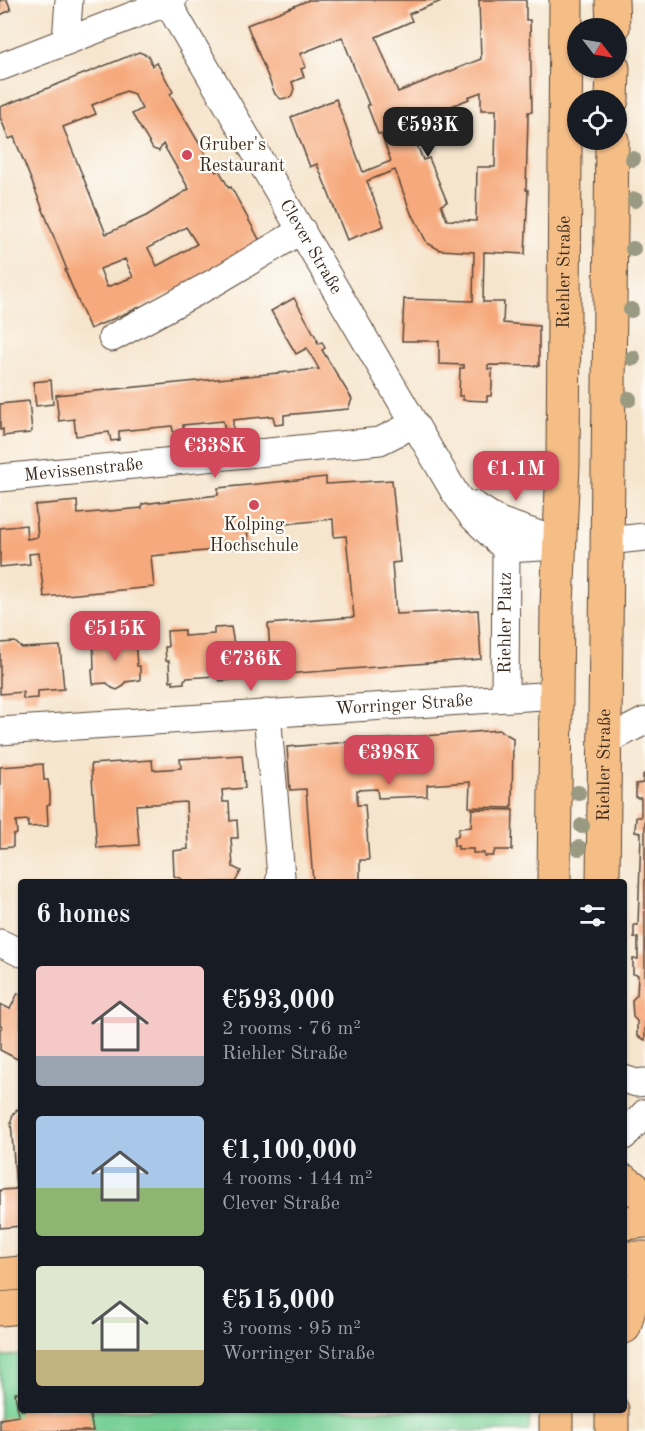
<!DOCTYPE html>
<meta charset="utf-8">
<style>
:root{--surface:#171b24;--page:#20242c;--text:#f1f3f6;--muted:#9ea1a6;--accent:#d1495b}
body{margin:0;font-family:"Old Standard TT",serif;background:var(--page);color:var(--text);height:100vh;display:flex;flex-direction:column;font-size:22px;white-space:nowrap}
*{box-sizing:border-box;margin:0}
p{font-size:20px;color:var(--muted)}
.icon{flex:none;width:33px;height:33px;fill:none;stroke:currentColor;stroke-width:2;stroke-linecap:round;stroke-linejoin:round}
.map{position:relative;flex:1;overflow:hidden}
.drawer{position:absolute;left:18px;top:879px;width:609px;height:534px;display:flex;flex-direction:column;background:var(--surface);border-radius:6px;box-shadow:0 2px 4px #0004}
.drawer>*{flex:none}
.needle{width:39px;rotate:121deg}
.controls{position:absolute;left:567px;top:18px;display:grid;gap:12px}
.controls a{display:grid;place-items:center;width:60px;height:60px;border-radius:50%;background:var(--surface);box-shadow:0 2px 4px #0004;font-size:30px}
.price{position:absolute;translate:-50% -51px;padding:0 14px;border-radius:12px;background:var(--accent);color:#fff;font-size:20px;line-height:39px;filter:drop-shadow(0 2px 3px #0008)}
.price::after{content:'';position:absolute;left:50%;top:36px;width:18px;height:14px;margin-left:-9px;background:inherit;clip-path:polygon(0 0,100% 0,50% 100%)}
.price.active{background:#222;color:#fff}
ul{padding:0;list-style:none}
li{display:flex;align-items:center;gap:18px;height:150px;padding:0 18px}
li span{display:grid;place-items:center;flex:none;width:168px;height:120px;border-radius:6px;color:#555}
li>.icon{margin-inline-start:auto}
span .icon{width:72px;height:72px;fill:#fffc;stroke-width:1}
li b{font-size:26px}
h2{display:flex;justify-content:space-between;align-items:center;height:72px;padding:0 18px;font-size:26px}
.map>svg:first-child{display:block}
.green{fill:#78d096;stroke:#5a7d5a;stroke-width:1.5}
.building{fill:#f6a97b;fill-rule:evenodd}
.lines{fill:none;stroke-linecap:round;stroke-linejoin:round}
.minor-casing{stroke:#574638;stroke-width:29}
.major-casing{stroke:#574638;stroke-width:35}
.highway-casing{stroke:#574638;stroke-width:35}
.minor{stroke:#fff;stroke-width:27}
.major{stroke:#f5be86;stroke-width:33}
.highway{stroke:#f5be86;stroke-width:33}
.tree{fill:#999a81}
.poi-dot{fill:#d1495b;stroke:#fdfcf7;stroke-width:2}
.labels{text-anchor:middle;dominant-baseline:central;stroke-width:4.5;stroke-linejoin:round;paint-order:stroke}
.poi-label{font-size:18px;fill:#3b2a1e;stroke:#fdfcf7;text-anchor:start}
.street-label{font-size:18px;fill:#3b2a1e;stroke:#fdfcf7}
</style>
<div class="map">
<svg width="645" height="1431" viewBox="0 0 645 1431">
<rect width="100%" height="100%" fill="#fdfcf7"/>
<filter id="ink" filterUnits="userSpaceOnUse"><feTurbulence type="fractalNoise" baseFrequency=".0167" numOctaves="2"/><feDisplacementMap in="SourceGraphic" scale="12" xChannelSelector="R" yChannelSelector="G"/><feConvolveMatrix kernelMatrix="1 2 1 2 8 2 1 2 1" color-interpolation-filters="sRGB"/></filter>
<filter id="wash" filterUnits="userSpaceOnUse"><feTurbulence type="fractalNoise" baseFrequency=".008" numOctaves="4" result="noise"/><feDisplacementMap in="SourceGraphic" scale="24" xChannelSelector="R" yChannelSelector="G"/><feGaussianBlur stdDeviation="1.35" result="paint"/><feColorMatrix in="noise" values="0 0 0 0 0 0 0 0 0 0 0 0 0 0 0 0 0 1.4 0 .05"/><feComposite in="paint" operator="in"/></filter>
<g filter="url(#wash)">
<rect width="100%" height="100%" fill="#f6e5cd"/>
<!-- green -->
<polygon class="green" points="21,1354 21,1410 530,1410 529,1431 0,1431 0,1357"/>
<g id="blocks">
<!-- building -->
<g class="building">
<polygon points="0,0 7,0 11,10 0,15"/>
<path d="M309,0H444L409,14L412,21L376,37L398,92L481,59L479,0H526V20H530L532,112H528V117L526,190H528L525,254L484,252L483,302H504L503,323L539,326V366L488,365V369H492V386L491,396H487V401L463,400V396H459L460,368H464V365L439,364V341H402L404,299L473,301L474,252L440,250L427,243L413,215L412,216L395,170L367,181L384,226L347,240L317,164L310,167L291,117L336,99L363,172L391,161L381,134H378L367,105H369L342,37L300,54L306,67L301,69L304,77L292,82L294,89L291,97L281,99L275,94L247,25ZM481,92V110H496L495,167H477L476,221L447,220L441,205L447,202L429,158L423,160L408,122L443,107L444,109L469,99L468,97Z"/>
<path d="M139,52L149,56L152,66L157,63L173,92L170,94L216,172L219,170L229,188L231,187L261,243L174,292L90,329L65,270H67L14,137L9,139L0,117V107ZM126,91L134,94L142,109L132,114L153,149L159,151L163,144L189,189L146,216L106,234L63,127L96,114L92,105ZM186,227L197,244L157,266L148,248ZM125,259L133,277L107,287L100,269Z"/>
<polygon points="294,298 318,341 317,341 318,344 322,342 325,348 322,350 352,399 348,409 284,415 284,424 275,425 273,416 233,420 233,429 225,430 223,421 183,425 183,434 174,435 172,426 119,431 119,440 111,441 109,432 76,436 74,419 59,421 56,395 319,369 307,348 296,354 271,311"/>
<polygon points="51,380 53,404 36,406 33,382"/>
<polygon points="29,401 32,431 30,433 3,436 3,429 0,430 0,404"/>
<polygon points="326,477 326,484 392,480 400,562 392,563 396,614 478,610 481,659 272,675 268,624 354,617 346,536 334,537 333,519 247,528 249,547 151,556 154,587 44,597 39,553 29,554 30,564 0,567 0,528 26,525 27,539 38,537 35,505 77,501 78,514 142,508 142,504 218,495 218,488"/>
<polygon points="231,627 236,656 233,656 235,676 231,676 231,680 220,681 216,676 187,678 184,680 184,683 173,684 173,680 170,681 169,661 166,661 165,647 168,647 167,631 184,630 184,636 214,634 214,628"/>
<polygon points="108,637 108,640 135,639 137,666 140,666 140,680 125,682 124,686 117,690 112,688 107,683 93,684 92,670 94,669 93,638"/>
<polygon points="15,642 22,648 60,646 64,689 38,691 38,698 23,699 23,692 0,694 0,643"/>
<polygon points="499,730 513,738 512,808 469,807 470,782 427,785 427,796 378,798 377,789 357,790 357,805 365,805 369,860 360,860 360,882 313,882 306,789 290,790 287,747"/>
<polygon points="242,755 245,788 222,790 223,802 229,802 230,821 237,820 238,838 231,838 233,867 241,871 235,882 180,882 182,879 174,876 173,851 188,849 186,802 136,805 139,845 97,848 91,764 152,760 153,770 181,768 180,759"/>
<polygon points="43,764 44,780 48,780 50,793 50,804 47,805 48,826 28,827 28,820 16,821 17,834 13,835 13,847 0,848 0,767"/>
<polygon points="645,773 645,1040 637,1036 637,1021 633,1017 632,1000 637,995 638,975 633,974 633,959 638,959 638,938 634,938 634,925 638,925 641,833 635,832 636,817 641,817 641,798 636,798 636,784 643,783 643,775"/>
<polygon points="472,809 513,810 512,850 495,850 493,856 484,856 484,853 473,853 473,849 458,849 458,846 454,846 454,837 458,836 459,828 471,827"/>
<polygon points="18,993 21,995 21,1061 0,1050 0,1030 2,1026 0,1025 0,1004 10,1009"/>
<polygon points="21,1106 21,1226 0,1228 0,1190 16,1189 11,1121 13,1114"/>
<polygon points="21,1392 21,1410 89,1410 93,1431 0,1431 0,1419 19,1416 15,1393"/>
</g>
</g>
</g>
<g filter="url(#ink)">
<use href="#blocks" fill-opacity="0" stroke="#574638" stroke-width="1.5"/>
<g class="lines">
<!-- minor casing -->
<g class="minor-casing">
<g id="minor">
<path id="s1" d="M166,0L455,493L472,516L506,549L541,547L560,542"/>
<polyline points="66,41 69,0"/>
<polyline points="0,67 173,0"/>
<polyline points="112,338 215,282 302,230"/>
<path id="s2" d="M0,478L380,441L414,424"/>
<polyline points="474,505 499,521 560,542"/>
<polyline points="607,541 645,537"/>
<path id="s3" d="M505,697L506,549"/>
<polyline points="267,713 281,876 279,882"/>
<path id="s4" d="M0,731L557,695"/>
<polyline points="606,741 645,721"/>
<polyline points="0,943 21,953"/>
<polyline points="624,1079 636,1083 645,1082"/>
<polyline points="624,1136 645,1113"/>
</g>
</g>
<!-- major casing -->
<g class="major-casing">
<g id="major">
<polyline points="612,0 613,28"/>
<polyline points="612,100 613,68"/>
<path id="s5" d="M554,882L557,605L563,465L566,0"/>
<path id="s6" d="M603,882L612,140"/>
<polyline points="624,1181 645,1196"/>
<polyline points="624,1223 645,1221"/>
<polyline points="0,1275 21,1273"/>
<polyline points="0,1309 21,1307"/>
<polyline points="612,1410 612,1431"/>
<polyline points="556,1431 556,1410"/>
</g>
</g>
<!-- highway casing -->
<g class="highway-casing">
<g id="highway">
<polyline points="624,1258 645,1258"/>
<polyline points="624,1327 630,1306 645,1278"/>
</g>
</g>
<!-- minor -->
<use href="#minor" class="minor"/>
<!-- major -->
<use href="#major" class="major"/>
<!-- highway -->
<use href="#highway" class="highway"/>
</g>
<!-- trees -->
<g class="tree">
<circle cx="633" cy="159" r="8"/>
<circle cx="635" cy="200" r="8"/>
<circle cx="633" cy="249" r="8"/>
<circle cx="631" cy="310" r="8"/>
<circle cx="633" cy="358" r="8"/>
<circle cx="629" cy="399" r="8"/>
<circle cx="578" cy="793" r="8"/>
<circle cx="582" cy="826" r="8"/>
<circle cx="579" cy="848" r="8"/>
</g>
</g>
<!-- markers -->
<g class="poi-dot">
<circle cx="187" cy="155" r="6"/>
<circle cx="254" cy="505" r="6"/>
</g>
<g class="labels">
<!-- poi labels -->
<g class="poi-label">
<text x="199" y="145">Gruber's<tspan x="199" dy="21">Restaurant</tspan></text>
<text x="254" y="525" text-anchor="middle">Kolping<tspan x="254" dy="21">Hochschule</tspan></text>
</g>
<!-- street labels -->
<g class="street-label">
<text stroke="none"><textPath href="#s1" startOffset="286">Clever Straße</textPath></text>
<text stroke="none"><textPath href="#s5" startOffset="610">Riehler Straße</textPath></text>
<text stroke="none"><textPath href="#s2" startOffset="84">Mevissenstraße</textPath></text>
<text stroke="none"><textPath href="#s3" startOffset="74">Riehler Platz</textPath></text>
<text stroke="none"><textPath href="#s4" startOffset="405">Worringer Straße</textPath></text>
<text stroke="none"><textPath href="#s6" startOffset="117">Riehler Straße</textPath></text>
</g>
</g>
</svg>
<div class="controls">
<a><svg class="needle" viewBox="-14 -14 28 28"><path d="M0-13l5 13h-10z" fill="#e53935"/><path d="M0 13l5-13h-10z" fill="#9ea1a6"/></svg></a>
<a><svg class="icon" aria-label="locate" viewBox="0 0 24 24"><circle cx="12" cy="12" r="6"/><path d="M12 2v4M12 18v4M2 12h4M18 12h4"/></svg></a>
</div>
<b class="price active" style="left:428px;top:158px">€593K</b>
<b class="price" style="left:215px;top:479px">€338K</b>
<b class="price" style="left:516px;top:502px">€1.1M</b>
<b class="price" style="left:115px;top:662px">€515K</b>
<b class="price" style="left:251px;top:692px">€736K</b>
<b class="price" style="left:389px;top:786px">€398K</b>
<section class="drawer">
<h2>6 homes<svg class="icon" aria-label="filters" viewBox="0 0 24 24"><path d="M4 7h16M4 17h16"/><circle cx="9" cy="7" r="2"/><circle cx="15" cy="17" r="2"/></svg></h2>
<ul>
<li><span style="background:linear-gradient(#f6c9c9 75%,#9aa5b1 0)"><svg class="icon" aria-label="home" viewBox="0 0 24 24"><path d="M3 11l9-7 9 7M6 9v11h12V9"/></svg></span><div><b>€593,000</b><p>2 rooms · 76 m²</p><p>Riehler Straße</p></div></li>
<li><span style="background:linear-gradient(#a9c7e8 60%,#8fb573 0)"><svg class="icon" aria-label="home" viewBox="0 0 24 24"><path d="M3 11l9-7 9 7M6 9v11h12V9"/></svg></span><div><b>€1,100,000</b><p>4 rooms · 144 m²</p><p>Clever Straße</p></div></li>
<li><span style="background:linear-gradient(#dfe7d0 70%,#c2b280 0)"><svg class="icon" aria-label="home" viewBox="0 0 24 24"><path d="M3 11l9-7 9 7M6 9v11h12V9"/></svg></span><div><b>€515,000</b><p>3 rooms · 95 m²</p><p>Worringer Straße</p></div></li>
</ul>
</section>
</div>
